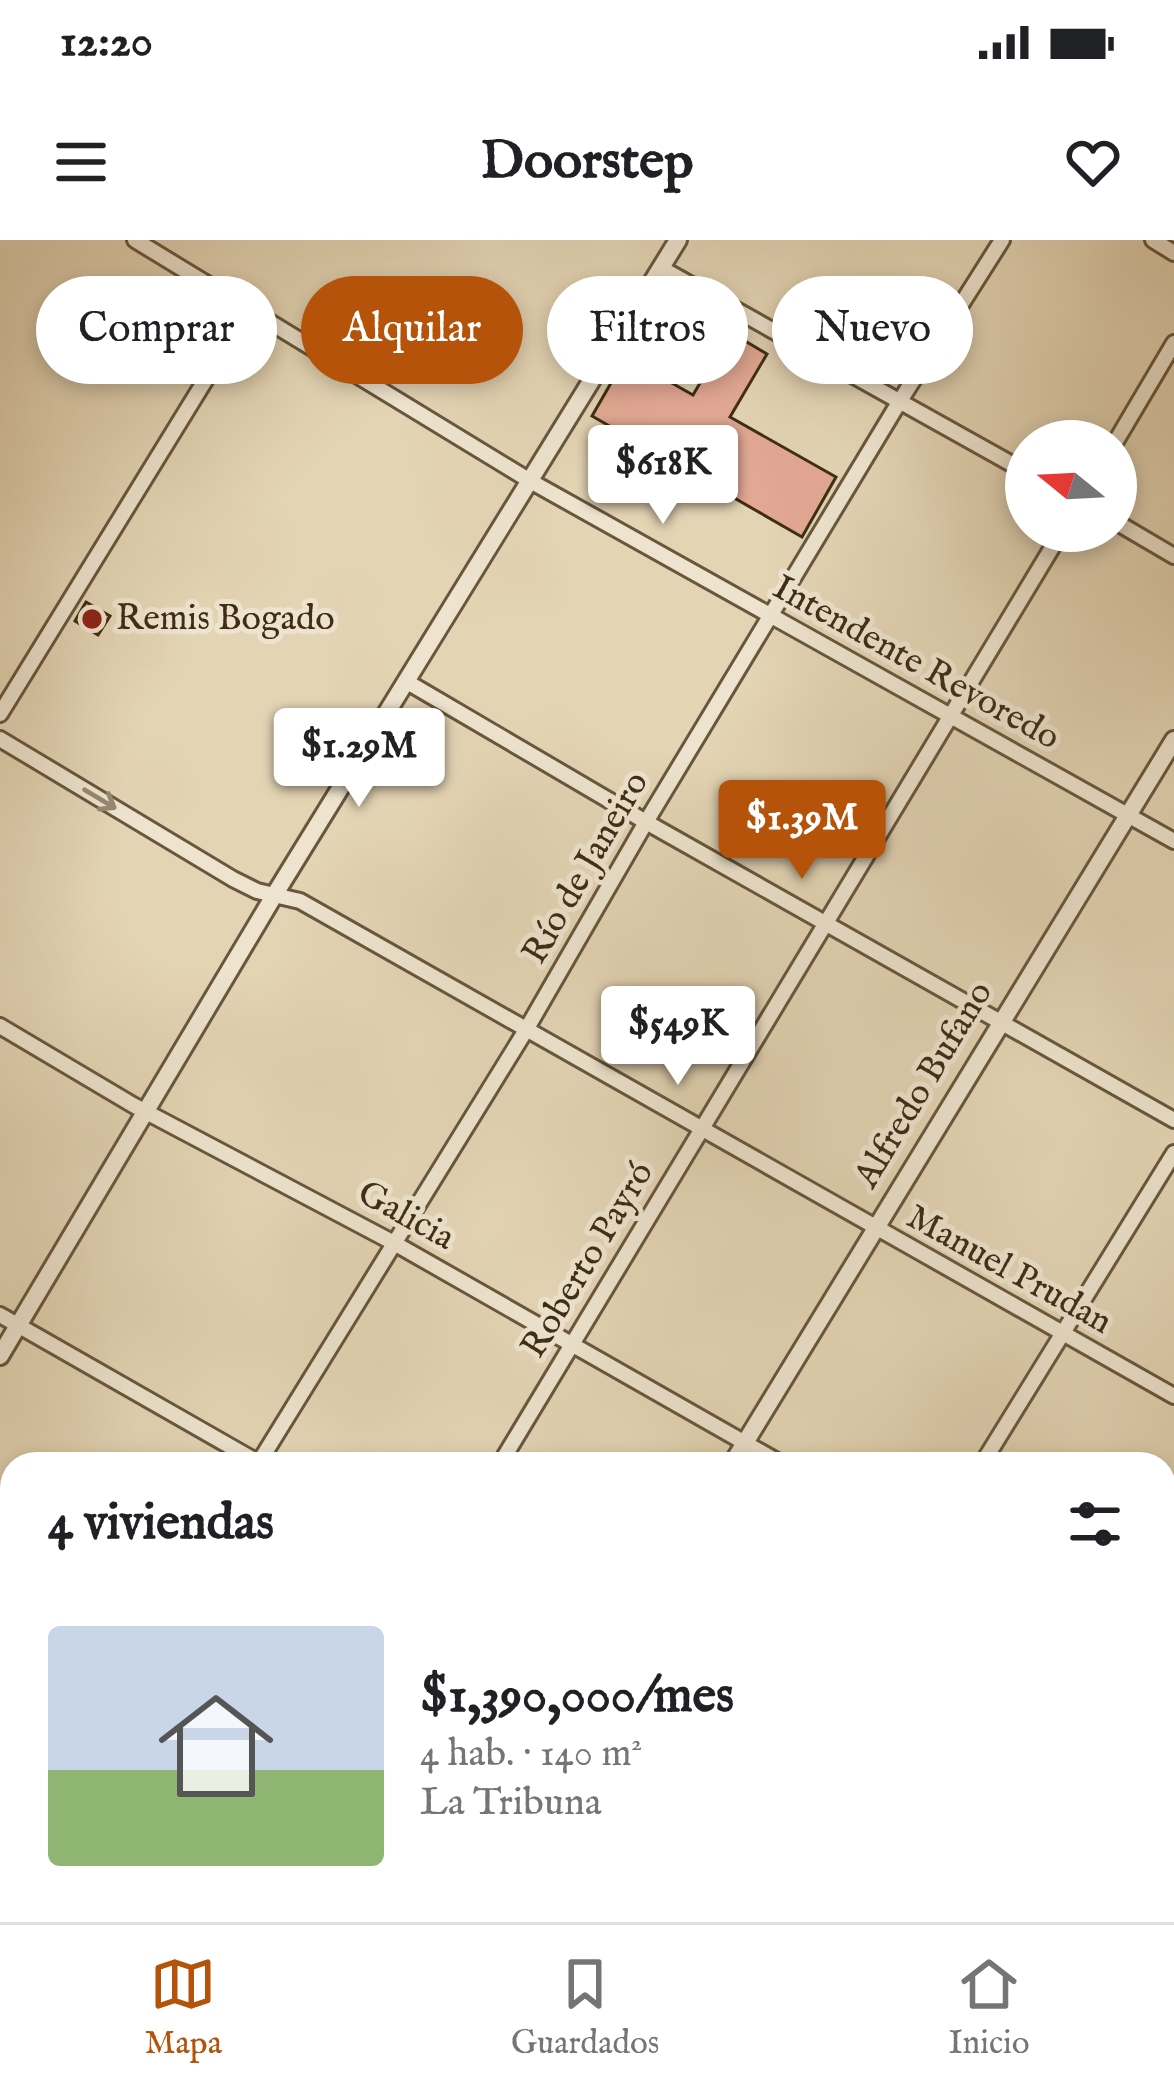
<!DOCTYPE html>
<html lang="es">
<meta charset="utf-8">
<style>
:root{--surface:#fff;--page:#f6f6f6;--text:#202124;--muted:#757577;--line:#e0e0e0;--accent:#b45309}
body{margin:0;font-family:"IM FELL English",serif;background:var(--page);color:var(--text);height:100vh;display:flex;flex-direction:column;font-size:45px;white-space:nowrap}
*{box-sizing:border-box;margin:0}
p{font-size:39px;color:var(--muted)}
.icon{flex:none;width:66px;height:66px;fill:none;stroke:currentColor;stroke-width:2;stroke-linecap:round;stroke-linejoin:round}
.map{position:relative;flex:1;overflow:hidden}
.side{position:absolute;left:0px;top:1212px;width:1176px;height:471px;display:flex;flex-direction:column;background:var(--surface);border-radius:36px 36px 0 0;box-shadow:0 6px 18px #0003}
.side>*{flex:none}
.top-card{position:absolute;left:36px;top:36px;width:1104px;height:108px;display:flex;gap:24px}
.needle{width:78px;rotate:288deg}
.fabs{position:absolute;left:1005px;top:180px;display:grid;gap:24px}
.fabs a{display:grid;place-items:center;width:132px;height:132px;border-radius:50%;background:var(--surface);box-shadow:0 6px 18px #0003;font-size:60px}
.price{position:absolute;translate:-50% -102px;padding:0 27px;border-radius:12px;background:#fff;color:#222;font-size:39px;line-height:78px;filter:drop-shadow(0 3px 6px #0008)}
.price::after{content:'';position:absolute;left:50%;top:72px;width:36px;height:27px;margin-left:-18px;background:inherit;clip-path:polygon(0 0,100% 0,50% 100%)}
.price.active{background:var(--accent);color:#fff}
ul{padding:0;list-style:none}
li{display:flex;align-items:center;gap:36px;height:300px;padding:0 48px}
li span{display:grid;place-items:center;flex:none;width:336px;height:240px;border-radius:12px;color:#555}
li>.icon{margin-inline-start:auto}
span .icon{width:144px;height:144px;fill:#fffc;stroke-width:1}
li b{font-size:51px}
h2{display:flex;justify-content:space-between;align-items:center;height:144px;padding:0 48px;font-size:51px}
.chip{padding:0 42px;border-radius:54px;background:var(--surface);box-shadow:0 6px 18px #0003;font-size:42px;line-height:108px}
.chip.active{background:var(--accent);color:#fff}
.status{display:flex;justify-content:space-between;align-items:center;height:84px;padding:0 60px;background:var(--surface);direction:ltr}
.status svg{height:33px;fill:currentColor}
header{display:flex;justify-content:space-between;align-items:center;height:156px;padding:0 48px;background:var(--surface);font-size:54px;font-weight:700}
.tab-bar{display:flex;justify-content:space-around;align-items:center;height:168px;border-top:3px solid var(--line);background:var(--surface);font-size:33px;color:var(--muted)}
.tab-bar a{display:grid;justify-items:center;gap:6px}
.tab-bar .active{color:var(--accent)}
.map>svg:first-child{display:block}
.green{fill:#b2bd8e;stroke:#787551;stroke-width:3}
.building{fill:#e2a894;stroke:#3f2d14;stroke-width:3}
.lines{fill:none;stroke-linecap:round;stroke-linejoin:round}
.minor-casing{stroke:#68573c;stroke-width:20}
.tertiary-casing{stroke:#68573c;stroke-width:22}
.minor{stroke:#ede3ce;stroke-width:14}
.tertiary{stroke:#ede3ce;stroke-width:16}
.oneway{stroke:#968871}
.poi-dot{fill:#8f2418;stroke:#ede3ce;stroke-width:4.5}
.labels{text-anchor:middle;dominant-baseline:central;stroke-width:10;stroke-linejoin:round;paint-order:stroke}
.poi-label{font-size:36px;fill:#3f2d14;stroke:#ede3ce;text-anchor:start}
.street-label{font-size:36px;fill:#3f2d14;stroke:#ede3ce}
</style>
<div class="status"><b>12:20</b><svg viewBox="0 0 49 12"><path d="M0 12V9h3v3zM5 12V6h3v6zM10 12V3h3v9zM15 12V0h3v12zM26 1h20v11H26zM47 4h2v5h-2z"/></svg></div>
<header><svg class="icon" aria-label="menu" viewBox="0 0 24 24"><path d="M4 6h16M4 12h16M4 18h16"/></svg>Doorstep<svg class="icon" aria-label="heart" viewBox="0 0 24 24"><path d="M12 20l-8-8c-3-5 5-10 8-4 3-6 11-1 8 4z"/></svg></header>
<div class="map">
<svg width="1174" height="1682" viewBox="0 0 1174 1682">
<rect width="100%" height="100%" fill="#e3d4b4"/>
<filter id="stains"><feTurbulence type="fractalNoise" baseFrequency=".00167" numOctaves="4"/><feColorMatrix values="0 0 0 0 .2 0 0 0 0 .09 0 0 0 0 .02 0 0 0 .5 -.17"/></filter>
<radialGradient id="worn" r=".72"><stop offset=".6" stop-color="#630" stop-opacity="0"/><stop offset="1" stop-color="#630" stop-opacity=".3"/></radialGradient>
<!-- green -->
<polygon class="green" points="98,1671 445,1671 438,1682 91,1682"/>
<!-- building -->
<g class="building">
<polygon points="730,92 767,114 730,177 836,237 802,297 592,176 626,117 693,155"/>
<polygon points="86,362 110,376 98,395 75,381"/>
</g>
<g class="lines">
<!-- minor casing -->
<g class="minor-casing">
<g id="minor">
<polyline points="135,0 532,242 1174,601"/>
<polyline points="1153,0 1174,13"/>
<polyline points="661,28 1026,232"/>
<polyline points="1116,201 1174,103"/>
<polyline points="1116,282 1174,316"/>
<polyline points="409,443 646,582 1174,880"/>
<polyline points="0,474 249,69"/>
<polyline points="0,499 233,639 257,651 300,661 1174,1156"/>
<polyline points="0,786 133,865 394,1003 782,1224"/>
<polyline points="0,1075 261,1224"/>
<polyline points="258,1224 526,790 646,582 898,164 1002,0"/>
<polyline points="500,1224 1062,291"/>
<polyline points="982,1224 1174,913"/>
<polyline points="1164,1337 1174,1320"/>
<polyline points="0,1440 12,1447"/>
<polyline points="1164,1445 1174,1451"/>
<polyline points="0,1641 12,1623"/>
<polyline points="402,1671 421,1682"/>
<polyline points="1047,1671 1066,1682"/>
<polyline points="703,1682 710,1671"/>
<polyline points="945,1682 952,1671"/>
</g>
</g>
<!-- tertiary casing -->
<g class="tertiary-casing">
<g id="tertiary">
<polyline points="0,1116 275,654 678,0"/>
<polyline points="732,1224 1174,500"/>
<polyline points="454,1682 461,1671"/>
</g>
</g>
<!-- minor -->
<use href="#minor" class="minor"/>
<!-- tertiary -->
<use href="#tertiary" class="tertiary"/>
</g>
<!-- one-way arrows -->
<defs><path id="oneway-shaft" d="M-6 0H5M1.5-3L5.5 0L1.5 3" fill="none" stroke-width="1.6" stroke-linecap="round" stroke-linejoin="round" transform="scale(3)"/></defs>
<use class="oneway" href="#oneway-shaft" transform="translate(100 559) rotate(31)"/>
<!-- markers -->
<circle class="poi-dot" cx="92" cy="379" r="12"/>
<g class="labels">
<!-- poi labels -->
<g class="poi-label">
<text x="116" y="379">Remis Bogado</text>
</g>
<!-- street labels -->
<g class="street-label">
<text transform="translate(916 423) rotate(29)">Intendente Revoredo</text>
<text transform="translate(586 628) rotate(-60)">Río de Janeiro</text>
<text transform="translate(924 845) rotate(-59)">Alfredo Bufano</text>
<text transform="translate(406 976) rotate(29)">Galicia</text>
<text transform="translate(588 1020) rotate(-59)">Roberto Payró</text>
<text transform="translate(1009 1030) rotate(29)">Manuel Prudan</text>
</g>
</g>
<rect width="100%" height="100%" filter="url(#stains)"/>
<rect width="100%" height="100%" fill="url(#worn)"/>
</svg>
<div class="fabs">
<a><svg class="needle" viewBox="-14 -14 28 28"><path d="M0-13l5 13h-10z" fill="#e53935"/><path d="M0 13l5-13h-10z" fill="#757577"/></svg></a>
</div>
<b class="price" style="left:663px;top:287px">$618K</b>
<b class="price" style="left:359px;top:570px">$1.29M</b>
<b class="price active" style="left:802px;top:642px">$1.39M</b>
<b class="price" style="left:678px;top:848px">$549K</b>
<div class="top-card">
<a class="chip">Comprar</a>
<a class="chip active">Alquilar</a>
<a class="chip">Filtros</a>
<a class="chip">Nuevo</a>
</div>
<section class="side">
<h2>4 viviendas<svg class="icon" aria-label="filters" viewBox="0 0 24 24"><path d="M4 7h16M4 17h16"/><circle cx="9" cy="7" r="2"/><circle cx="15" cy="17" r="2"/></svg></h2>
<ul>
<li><span style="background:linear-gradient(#c9d6e8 60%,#8fb573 0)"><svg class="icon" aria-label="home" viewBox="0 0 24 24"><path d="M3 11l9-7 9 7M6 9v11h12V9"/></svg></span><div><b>$1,390,000/mes</b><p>4 hab. · 140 m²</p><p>La Tribuna</p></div></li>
</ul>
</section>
</div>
<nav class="tab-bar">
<a class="active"><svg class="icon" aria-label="map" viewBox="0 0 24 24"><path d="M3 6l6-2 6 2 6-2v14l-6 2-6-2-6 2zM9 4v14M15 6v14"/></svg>Mapa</a>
<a><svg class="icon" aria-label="saved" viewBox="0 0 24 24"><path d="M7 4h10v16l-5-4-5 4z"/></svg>Guardados</a>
<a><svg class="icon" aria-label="home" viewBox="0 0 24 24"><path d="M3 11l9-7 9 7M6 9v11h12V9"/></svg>Inicio</a>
</nav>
